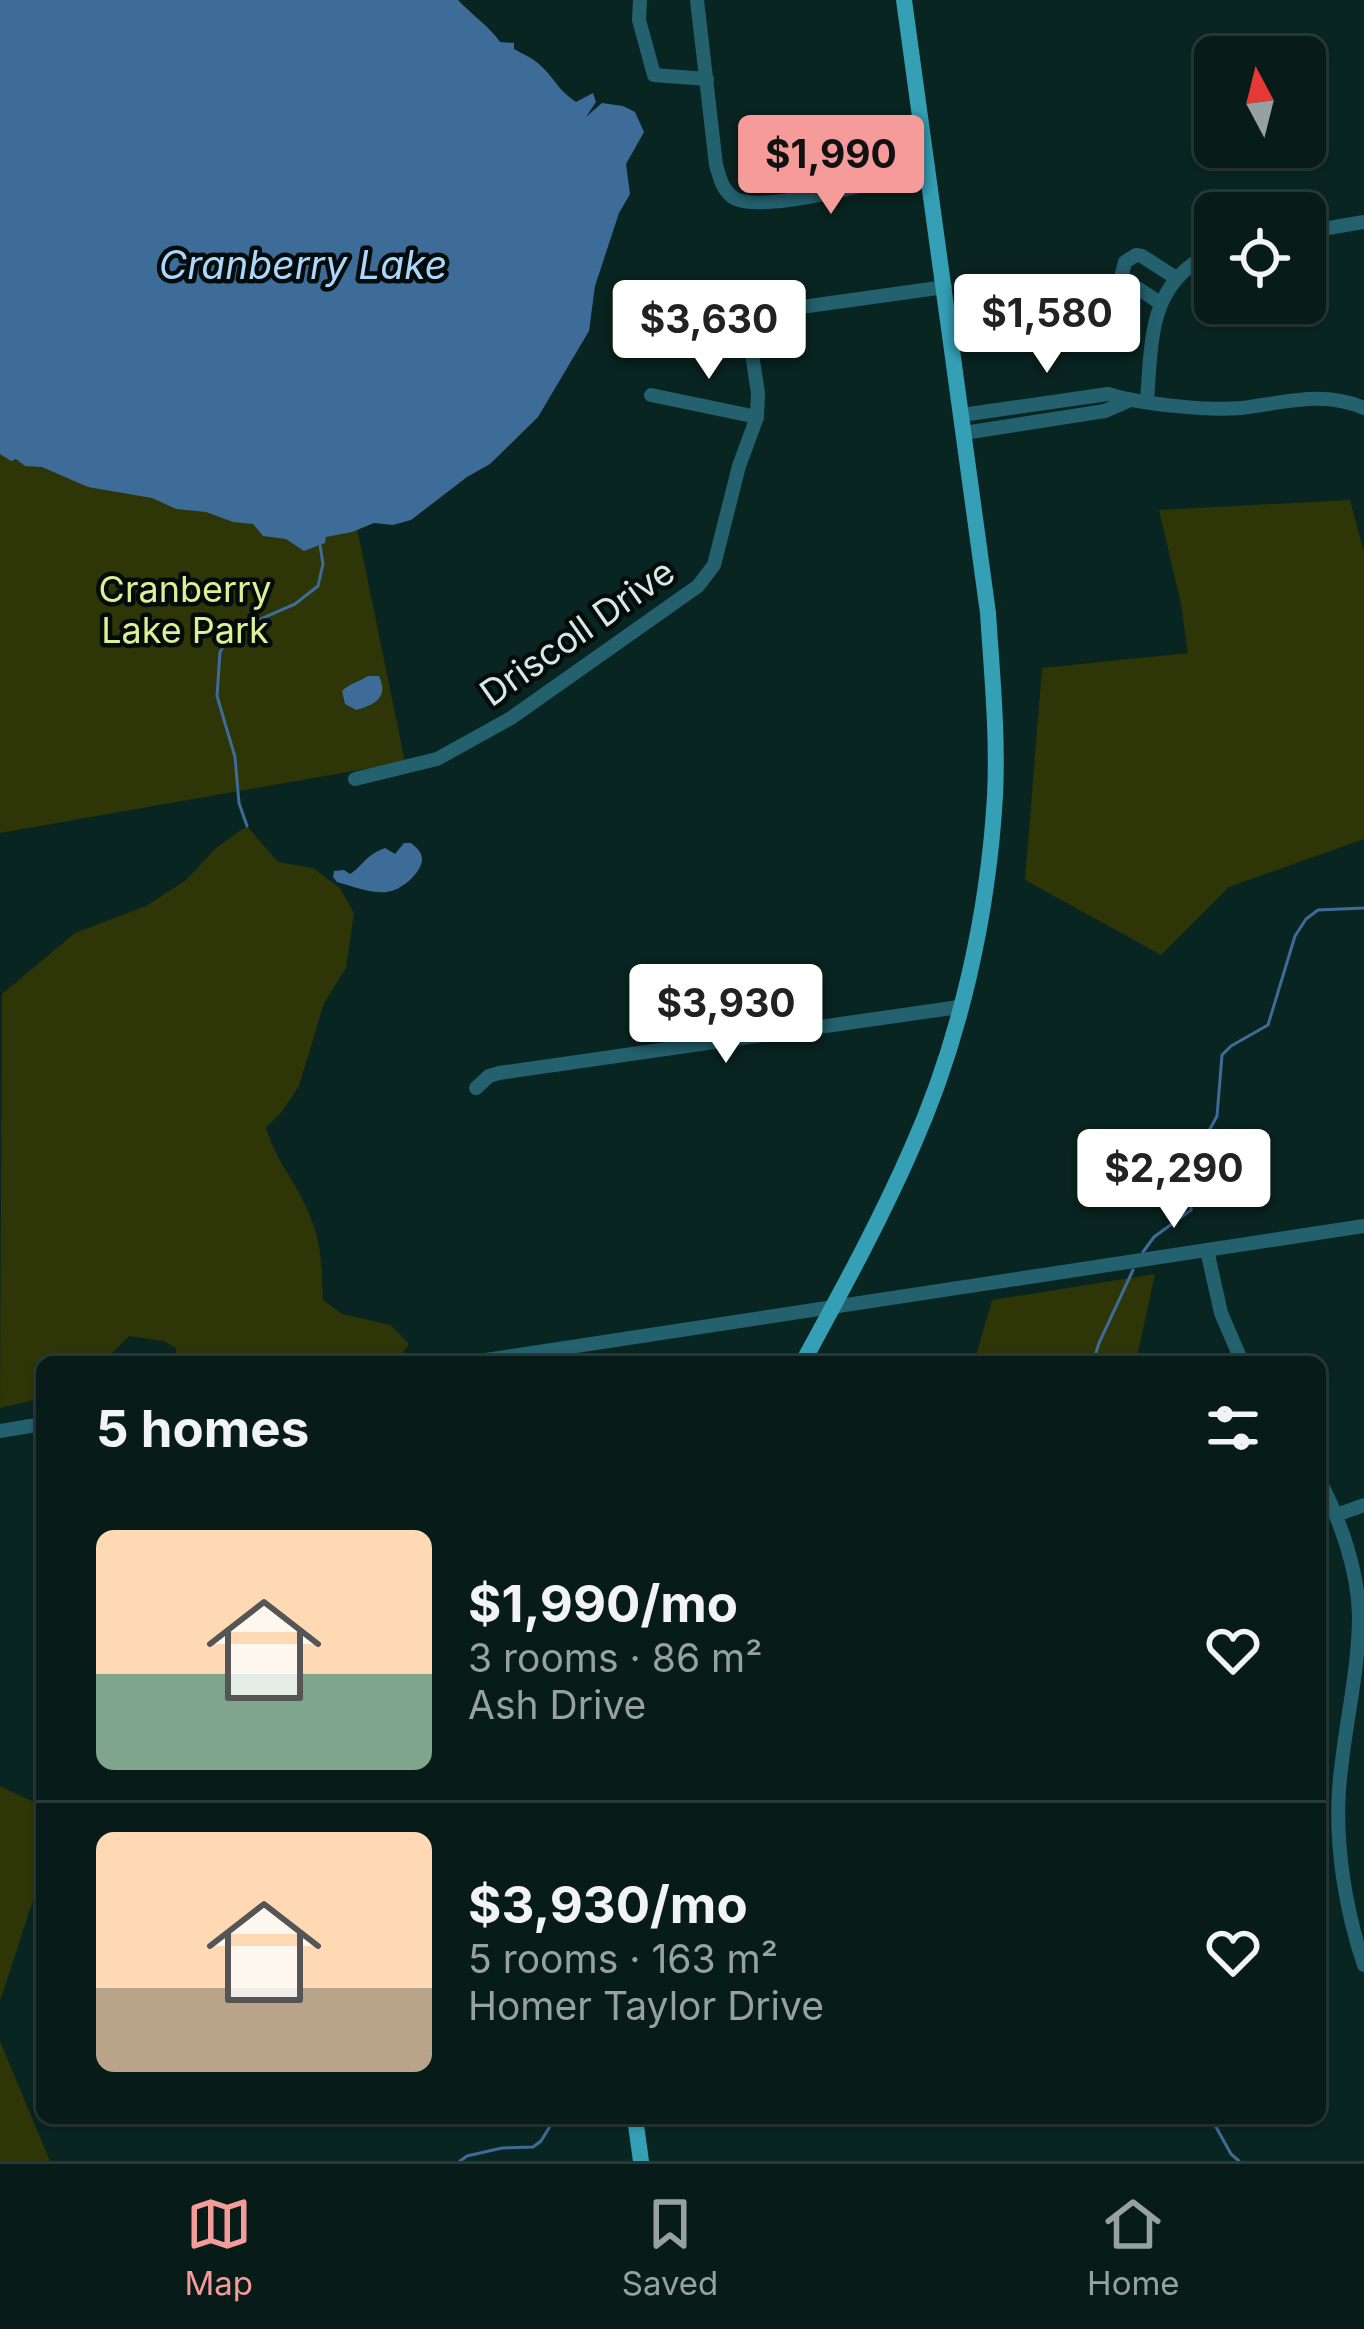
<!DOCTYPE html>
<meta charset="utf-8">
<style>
:root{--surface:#071c19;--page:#102522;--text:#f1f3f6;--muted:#98a1a2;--line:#283a38;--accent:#f59b9a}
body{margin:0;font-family:Inter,sans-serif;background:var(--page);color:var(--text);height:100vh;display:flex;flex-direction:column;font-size:45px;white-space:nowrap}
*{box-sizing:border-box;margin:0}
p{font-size:39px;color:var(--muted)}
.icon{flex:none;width:66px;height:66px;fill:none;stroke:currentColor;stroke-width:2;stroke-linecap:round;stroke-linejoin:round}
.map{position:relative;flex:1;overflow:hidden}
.side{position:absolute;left:36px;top:1356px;width:1290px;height:768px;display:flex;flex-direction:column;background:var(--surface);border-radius:18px;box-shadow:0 3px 9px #0004,0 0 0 3px var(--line)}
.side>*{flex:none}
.needle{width:78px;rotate:353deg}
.fabs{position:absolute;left:1194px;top:36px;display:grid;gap:24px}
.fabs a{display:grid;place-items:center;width:132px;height:132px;border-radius:18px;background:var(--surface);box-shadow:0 3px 9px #0004,0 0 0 3px var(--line);font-size:60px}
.price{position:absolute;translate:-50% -102px;padding:0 27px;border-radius:12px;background:#fff;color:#222;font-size:39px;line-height:78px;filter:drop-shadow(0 3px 6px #0008)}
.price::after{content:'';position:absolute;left:50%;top:72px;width:36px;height:27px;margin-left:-18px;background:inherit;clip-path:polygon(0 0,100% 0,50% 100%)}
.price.on{background:var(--accent);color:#111}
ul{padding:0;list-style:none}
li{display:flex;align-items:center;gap:36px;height:300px;padding:0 60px}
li+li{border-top:3px solid var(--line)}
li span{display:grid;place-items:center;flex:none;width:336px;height:240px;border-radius:18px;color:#555}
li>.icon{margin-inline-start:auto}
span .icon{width:144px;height:144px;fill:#fffc;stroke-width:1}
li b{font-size:51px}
h2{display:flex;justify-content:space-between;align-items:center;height:144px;padding:0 60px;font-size:51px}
.tab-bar{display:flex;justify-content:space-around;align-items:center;height:168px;border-top:3px solid var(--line);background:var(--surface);font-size:33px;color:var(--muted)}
.tab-bar a{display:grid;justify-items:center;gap:6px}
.tab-bar .on{color:var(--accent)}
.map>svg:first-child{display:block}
.green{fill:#2e3506}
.water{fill:#3c6c97}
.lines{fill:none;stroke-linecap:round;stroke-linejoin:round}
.stream{stroke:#3c6c97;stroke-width:3}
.minor{stroke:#23616e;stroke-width:14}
.major{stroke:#359fb5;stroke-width:16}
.labels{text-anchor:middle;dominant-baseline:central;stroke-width:9;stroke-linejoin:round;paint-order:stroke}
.park-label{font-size:36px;fill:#deef94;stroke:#030c0a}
.street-label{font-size:36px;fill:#d8e8e4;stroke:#030c0a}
.water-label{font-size:39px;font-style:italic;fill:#acd6fc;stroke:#030c0a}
</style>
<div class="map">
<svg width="1364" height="2161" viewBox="0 0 1364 2161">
<rect width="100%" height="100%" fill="#092521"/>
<!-- green -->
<g class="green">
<polygon points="307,284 405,762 0,833 0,332"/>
<polygon points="1350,500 1364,552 1364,839 1229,887 1161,955 1025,880 1042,668 1188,653 1181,604 1159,510"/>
<path d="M247,826L278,862L313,868L340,888L354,913L346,968L324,1003L299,1086L281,1113L266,1127C274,1157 293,1178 305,1205C323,1242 321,1262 323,1300L342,1314L391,1325L409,1344L400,1357L378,1362H300L278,1356L250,1362H176V1348L163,1341L129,1336L103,1362H42V1398L0,1408L2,994L75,933L146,906L186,880L216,848Z"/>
<polygon points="1155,1274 1136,1362 974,1362 992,1300"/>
<polygon points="0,1786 42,1806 42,1873 0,2001"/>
<polygon points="0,2041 50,2161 0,2161"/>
</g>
<!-- water -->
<g class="water">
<path d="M0,0H458C472,15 490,27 500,42L514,43V49C523,54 533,58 540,65C556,80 557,89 576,102L593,93L596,102L586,117L602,103L623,106L635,112L644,132L626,164L630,194L619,213L595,286L589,331L538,417L490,464L467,477L411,520L393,525L374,523L352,532L326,537L325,543L304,551L286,539L263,536L253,524L233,522L206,512L176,509L152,498L88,487L42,467L25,466L16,459L11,461L0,454Z"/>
<path d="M368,676H379C389,697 375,705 356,710L345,704L342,691C350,683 359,682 368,676Z"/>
<path d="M404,843H411C416,847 422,852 422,859C422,873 400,891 387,892C372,894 351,886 337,882L333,877L334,871L344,870L350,874C364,865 364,856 385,848L395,854Z"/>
</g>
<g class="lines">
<!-- stream -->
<g class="stream">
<polyline points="247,826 239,803 235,757 217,696 220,652 235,630 295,604 318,586 323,564 320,545"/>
<polyline points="1143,1252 1154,1237 1191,1210 1191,1164 1217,1116 1222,1055 1231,1046 1268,1025 1295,936 1306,919 1318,910 1364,908"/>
<polyline points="1093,1362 1099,1343 1133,1270"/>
<polyline points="1211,2118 1231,2154 1239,2161"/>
<polyline points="460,2161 467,2156 502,2148 533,2147 541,2141 555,2118"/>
</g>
<!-- minor -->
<g class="minor">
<polyline points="640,0 639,20 654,75 707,79"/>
<path d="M697,0L716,165C720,178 722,190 734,198C763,215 892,178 928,168"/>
<polyline points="1305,232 1364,222"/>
<polyline points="1160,303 1124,279 1122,274 1125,262 1136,255 1142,256 1176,278"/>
<polyline points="651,395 757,417"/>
<path d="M1147,401C1152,337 1148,282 1215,251"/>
<path d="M962,415L1108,394C1140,404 1207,411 1241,408C1285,403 1322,390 1364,408"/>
<polyline points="964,433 1105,411 1128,401"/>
<polyline points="355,779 437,759 511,718 698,586 714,565 739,466 757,417 758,393 748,328 751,316 758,313 945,287"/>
<polyline points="476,1088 489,1076 499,1073 959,1007"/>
<polyline points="1207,1250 1221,1313 1242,1362"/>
<polyline points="472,1362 1364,1226"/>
<polyline points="0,1431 42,1424"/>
<path d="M1320,1481C1340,1520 1358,1570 1359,1615C1359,1674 1343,1732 1339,1790C1335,1846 1346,1912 1364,1965"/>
<polyline points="1336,1515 1364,1505"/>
</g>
<!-- major -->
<g class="major">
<path d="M803,1362C841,1292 879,1223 911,1150C960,1041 988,916 995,796C998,735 992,675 988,613L904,0"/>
<polyline points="635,2118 641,2161"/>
</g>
</g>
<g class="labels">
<!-- park labels -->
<g class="park-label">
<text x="185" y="589">Cranberry<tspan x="185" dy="41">Lake Park</tspan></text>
</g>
<!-- street labels -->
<g class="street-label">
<text transform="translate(577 632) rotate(-35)">Driscoll Drive</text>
</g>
<!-- water labels -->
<g class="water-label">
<text x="303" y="264">Cranberry Lake</text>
</g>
</g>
</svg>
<div class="fabs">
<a><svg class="needle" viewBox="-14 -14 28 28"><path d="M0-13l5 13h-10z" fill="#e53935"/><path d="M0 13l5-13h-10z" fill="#98a1a2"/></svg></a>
<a><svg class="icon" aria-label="locate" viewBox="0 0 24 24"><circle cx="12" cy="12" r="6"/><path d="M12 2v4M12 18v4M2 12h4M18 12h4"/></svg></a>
</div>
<b class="price on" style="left:831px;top:217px">$1,990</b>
<b class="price" style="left:1047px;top:376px">$1,580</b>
<b class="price" style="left:709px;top:382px">$3,630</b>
<b class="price" style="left:726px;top:1066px">$3,930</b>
<b class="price" style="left:1174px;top:1231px">$2,290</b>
<section class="side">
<h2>5 homes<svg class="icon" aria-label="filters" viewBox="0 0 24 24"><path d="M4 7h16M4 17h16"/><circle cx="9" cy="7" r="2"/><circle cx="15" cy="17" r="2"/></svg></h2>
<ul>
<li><span style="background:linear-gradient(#ffd9b3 60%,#7fa58c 0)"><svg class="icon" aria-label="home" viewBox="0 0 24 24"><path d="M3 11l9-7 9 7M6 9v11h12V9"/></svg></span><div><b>$1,990/mo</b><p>3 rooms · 86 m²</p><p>Ash Drive</p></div><svg class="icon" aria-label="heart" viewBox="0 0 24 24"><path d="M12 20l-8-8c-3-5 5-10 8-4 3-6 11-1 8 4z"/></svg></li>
<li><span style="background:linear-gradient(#ffd9b3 65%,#b9a48a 0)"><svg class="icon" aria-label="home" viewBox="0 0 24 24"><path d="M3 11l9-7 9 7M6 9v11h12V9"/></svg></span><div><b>$3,930/mo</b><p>5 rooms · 163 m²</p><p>Homer Taylor Drive</p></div><svg class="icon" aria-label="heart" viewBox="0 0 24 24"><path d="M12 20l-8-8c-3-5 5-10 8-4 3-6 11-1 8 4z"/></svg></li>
</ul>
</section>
</div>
<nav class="tab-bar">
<a class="on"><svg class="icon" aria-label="map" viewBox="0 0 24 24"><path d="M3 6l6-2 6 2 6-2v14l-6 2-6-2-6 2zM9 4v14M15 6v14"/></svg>Map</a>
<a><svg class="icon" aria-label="saved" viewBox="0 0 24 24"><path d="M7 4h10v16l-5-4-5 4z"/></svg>Saved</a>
<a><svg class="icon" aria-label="home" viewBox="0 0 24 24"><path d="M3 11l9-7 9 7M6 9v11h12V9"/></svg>Home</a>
</nav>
